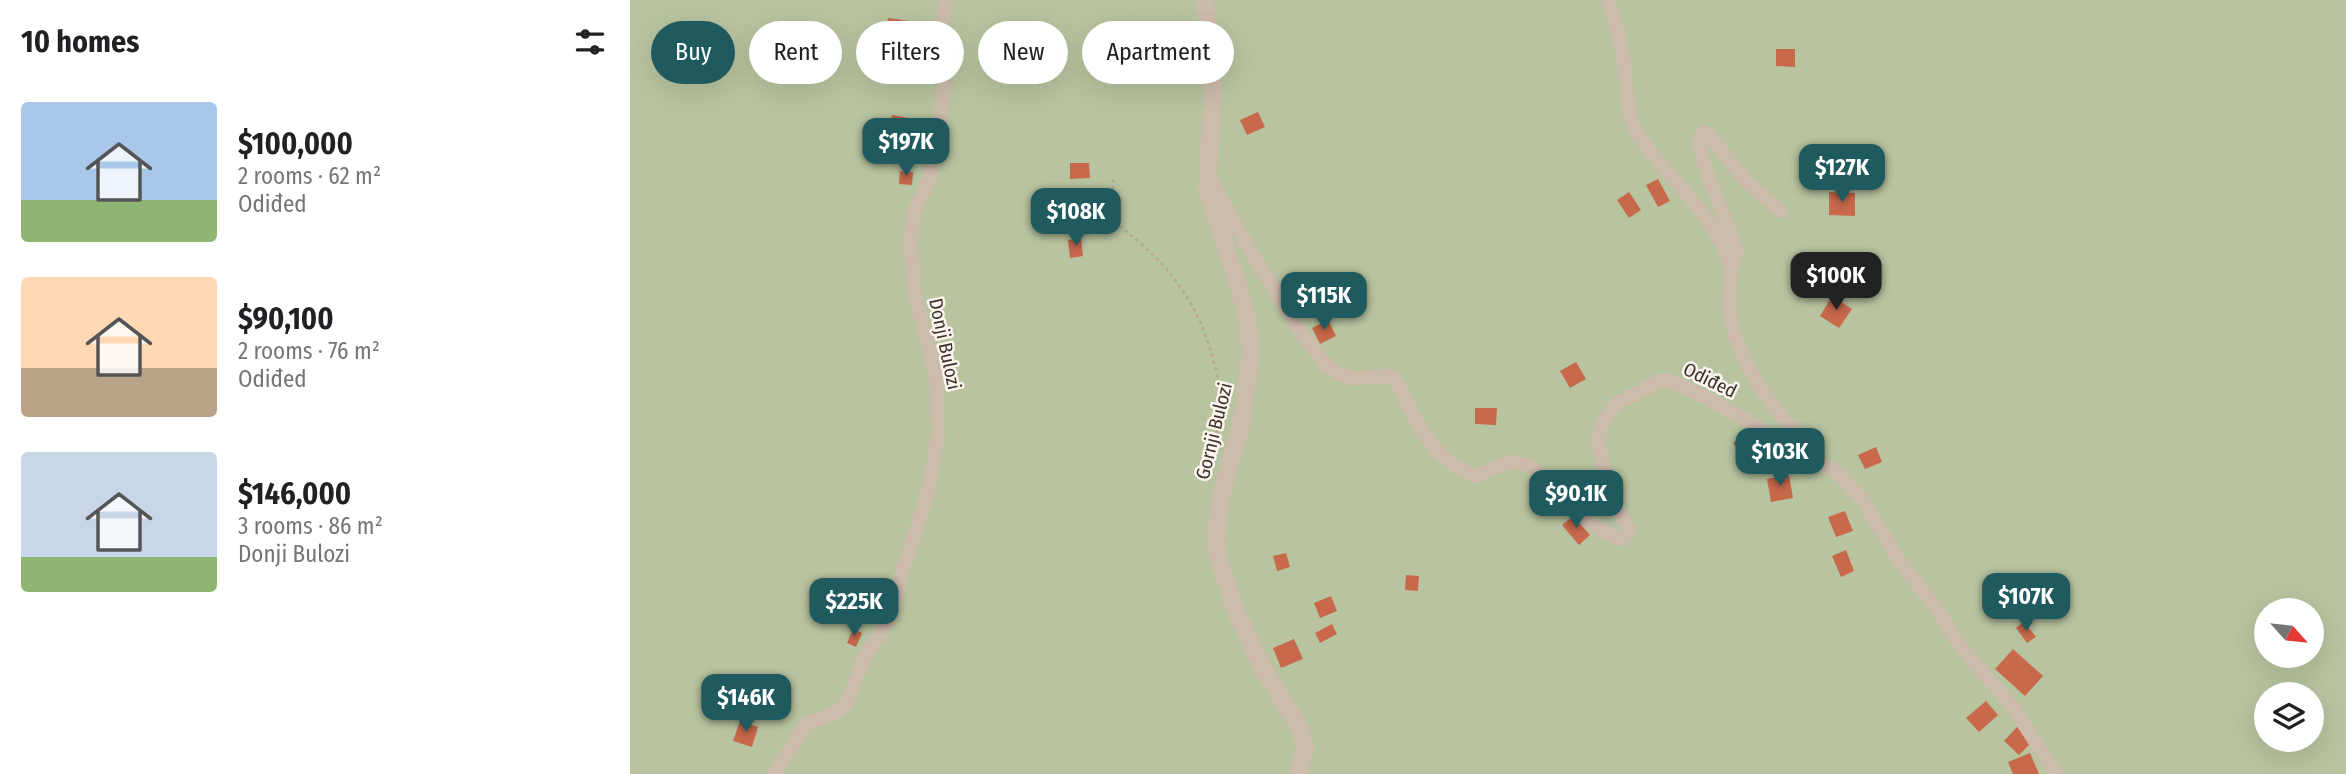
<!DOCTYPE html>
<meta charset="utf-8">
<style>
:root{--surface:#fff;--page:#f6f6f6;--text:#202124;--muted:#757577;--accent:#1f5a5e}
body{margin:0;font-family:"Fira Sans Condensed",sans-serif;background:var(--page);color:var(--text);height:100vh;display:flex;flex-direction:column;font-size:26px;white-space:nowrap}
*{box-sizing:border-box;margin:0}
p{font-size:23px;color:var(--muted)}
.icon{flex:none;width:38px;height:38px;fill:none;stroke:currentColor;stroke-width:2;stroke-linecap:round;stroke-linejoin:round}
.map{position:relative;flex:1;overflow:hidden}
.drawer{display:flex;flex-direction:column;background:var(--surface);width:630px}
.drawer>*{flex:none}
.top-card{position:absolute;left:21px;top:21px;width:665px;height:63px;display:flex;gap:14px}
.needle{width:46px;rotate:117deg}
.fabs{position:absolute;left:1624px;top:598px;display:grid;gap:14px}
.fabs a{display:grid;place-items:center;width:70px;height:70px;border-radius:50%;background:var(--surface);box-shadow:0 7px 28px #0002;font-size:35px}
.price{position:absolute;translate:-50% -60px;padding:0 16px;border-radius:14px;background:var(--accent);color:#fff;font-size:23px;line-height:46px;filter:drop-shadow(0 2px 4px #0008)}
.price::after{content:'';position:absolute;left:50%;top:42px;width:21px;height:16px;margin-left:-10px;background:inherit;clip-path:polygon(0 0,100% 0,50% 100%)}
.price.active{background:#222;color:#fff}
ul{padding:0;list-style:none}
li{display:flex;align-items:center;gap:21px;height:175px;padding:0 21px}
li span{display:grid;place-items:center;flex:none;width:196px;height:140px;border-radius:7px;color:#555}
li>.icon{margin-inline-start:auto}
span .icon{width:84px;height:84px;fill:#fffc;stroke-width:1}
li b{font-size:30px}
h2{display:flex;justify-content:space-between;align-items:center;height:84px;padding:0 21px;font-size:30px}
.pill{padding:0 24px;border-radius:32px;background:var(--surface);box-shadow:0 7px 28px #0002;font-size:24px;line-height:63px}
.pill.active{background:var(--accent);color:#fff}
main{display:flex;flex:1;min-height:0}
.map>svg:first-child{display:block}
.green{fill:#b8c4a0;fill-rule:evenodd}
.building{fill:#c8694b}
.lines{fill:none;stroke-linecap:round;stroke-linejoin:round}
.path{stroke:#b9a596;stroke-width:2.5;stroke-dasharray:3.5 3.5;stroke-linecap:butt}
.minor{stroke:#cdbbac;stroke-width:14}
.tertiary{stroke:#cdbbac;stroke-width:18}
.labels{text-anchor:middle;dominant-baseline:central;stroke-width:5;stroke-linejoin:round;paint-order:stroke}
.street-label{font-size:19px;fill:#3b302b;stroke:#fbf5ee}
</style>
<main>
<section class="drawer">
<h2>10 homes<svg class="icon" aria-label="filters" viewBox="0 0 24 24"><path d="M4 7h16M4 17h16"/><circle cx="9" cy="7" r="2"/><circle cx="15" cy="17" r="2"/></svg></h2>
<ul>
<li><span style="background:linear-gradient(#a9c7e8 70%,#8fb573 0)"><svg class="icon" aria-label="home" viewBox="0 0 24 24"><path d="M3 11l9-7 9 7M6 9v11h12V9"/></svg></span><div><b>$100,000</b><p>2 rooms · 62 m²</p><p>Odiđed</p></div></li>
<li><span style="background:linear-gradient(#ffd9b3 65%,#b9a48a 0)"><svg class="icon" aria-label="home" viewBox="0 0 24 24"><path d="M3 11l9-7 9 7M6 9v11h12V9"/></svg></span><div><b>$90,100</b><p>2 rooms · 76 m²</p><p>Odiđed</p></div></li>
<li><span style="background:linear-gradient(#c9d6e8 75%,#8fb573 0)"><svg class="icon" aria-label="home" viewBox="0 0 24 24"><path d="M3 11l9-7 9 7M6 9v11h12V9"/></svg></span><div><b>$146,000</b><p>3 rooms · 86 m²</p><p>Donji Bulozi</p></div></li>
</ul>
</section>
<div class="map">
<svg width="1716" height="774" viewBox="0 0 1716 774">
<rect width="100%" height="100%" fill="#f4ebe1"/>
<!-- green -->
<path class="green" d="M0,0H1716V774H0ZM1636,611H1682V656H1636ZM1636,695H1682V740H1636Z"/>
<!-- building -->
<g class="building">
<polygon points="258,18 279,21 275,41 255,38"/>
<polygon points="265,43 285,45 283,61 263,58"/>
<polygon points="1146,49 1165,49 1165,67 1146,66"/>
<polygon points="628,112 635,127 617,135 610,120"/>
<polygon points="262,115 284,119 279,142 257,137"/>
<polygon points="261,145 277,147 274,164 259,162"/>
<polygon points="440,163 459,163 460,178 440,179"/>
<polygon points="270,171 283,172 282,185 269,184"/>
<polygon points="1028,179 1040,201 1028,207 1016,185"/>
<polygon points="999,192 1011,210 999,218 987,200"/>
<polygon points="1199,192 1225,193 1225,216 1199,215"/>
<polygon points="464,216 464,232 439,233 438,217"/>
<polygon points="451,238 453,256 440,258 438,240"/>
<polygon points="671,278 681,294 668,302 658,287"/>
<polygon points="1202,296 1222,309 1209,328 1190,316"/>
<polygon points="698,320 706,336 690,344 682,328"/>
<polygon points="946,362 956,379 940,388 930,371"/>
<polygon points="845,408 867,408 866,425 845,424"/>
<polygon points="1115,433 1127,448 1114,457 1103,443"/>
<polygon points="1246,447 1252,462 1235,469 1228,455"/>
<polygon points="1159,475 1163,498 1141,502 1137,479"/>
<polygon points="1215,511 1223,531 1206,537 1198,517"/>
<polygon points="943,516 960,535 949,545 932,525"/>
<polygon points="1216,550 1224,571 1211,577 1202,556"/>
<polygon points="656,553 660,567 647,571 643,556"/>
<polygon points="776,575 789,576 788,591 775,590"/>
<polygon points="1402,586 1411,605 1401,609 1392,591"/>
<polygon points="701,596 707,611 690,618 684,603"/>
<polygon points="1394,622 1406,637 1397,643 1386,628"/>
<polygon points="702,624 707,634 690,643 685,633"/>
<polygon points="223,629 232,633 226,647 217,643"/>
<polygon points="664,639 673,659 651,668 643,648"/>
<polygon points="1383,649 1413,676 1395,696 1365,669"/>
<polygon points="1356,701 1368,715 1349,732 1336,718"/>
<polygon points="110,721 128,727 122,747 103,741"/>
<polygon points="1387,727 1402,742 1389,755 1374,741"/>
<polygon points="1400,753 1409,774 1383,774 1378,762"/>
</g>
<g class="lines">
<!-- path -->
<path class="path" d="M483,179L485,223C541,264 572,306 587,375C594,409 584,448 578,481"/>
<!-- minor -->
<g class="minor">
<path d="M978,0C985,21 991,40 994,62C996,84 996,110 1006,130C1013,145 1024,156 1034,168C1056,194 1085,223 1097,255C1104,272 1098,289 1099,307C1104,362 1147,415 1184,452"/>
<path d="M576,171L618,247L672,334L696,365L707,373L722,378L759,376L766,380C787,421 800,461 848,476L871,465L885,462L898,465L930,488L959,523L989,539L996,536L999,530L979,493L969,446L970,429L984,405L1030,381L1038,380L1077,398L1209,474"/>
<polyline points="1102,267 1107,250 1077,174 1070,147 1070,137 1074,132 1079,135 1117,182 1151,211"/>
<polyline points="1204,470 1232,499 1270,562 1310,613 1329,645 1383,707 1426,774"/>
<polyline points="144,774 176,724 207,712 216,703 235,657 262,615 272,572 298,492 308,435 306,377 284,291 281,246 283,214 299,180 306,152 315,80 313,25 315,0"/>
</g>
<!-- tertiary -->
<polyline class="tertiary" points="575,0 583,90 577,188 609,289 617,319 621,352 611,425 590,499 586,543 589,559 607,614 635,672 670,728 675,747 669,774"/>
</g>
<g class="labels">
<!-- street labels -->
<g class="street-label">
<text transform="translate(315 344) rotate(78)">Donji Bulozi</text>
<text transform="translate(1080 380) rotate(26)">Odiđed</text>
<text transform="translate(584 431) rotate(-76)">Gornji Bulozi</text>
</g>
</g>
</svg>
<div class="fabs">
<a><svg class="needle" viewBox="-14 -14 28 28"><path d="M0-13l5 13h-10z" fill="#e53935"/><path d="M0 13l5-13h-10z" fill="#757577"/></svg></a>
<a><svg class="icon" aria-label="layers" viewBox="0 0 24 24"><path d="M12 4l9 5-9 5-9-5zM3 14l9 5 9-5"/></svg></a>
</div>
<b class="price" style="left:276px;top:178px">$197K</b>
<b class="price" style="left:1212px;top:204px">$127K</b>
<b class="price" style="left:446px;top:248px">$108K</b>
<b class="price active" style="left:1206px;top:312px">$100K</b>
<b class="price" style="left:694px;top:332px">$115K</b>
<b class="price" style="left:1150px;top:488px">$103K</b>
<b class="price" style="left:946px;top:530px">$90.1K</b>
<b class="price" style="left:1396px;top:633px">$107K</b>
<b class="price" style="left:224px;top:638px">$225K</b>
<b class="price" style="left:116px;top:734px">$146K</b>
<div class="top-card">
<a class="pill active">Buy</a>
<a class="pill">Rent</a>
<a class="pill">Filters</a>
<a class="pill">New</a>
<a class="pill">Apartment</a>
</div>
</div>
</main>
